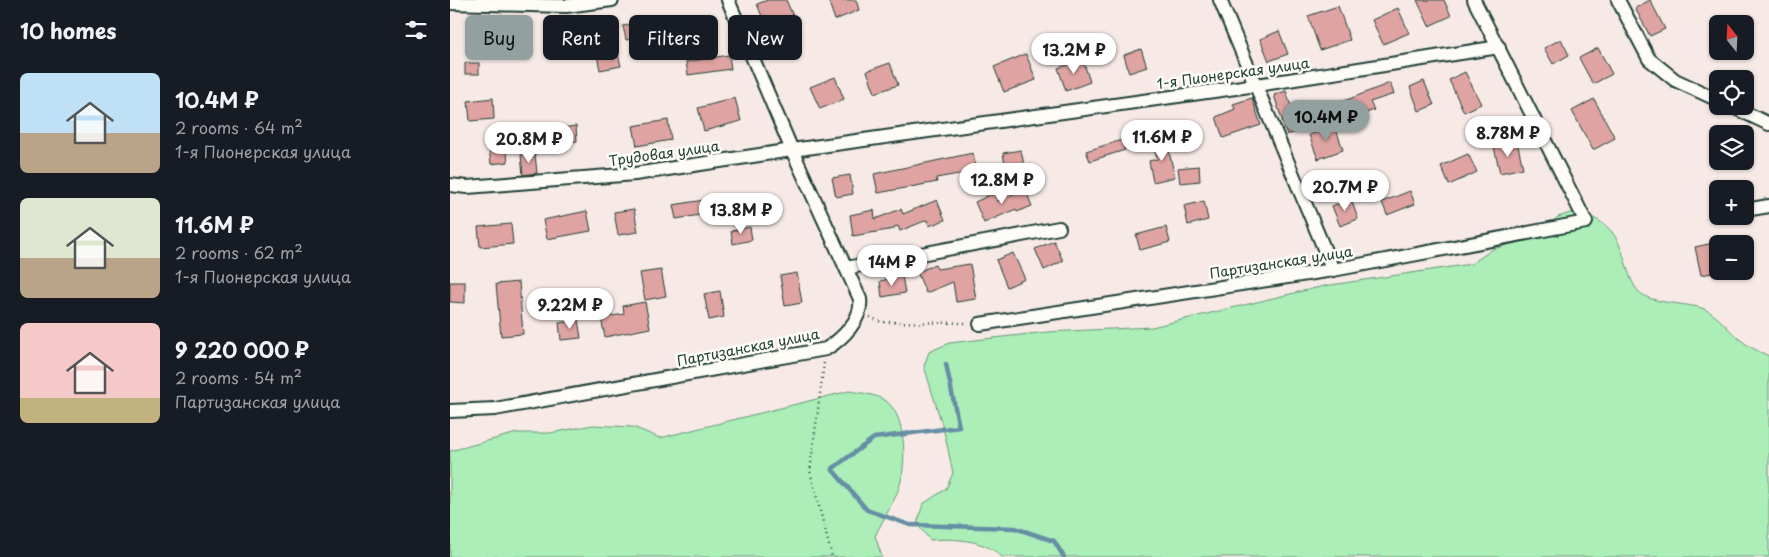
<!DOCTYPE html>
<meta charset="utf-8">
<style>
:root{--surface:#171b24;--page:#20242c;--text:#f1f3f6;--muted:#9ea1a6;--accent:#92a19f}
body{margin:0;font-family:"Playpen Sans",sans-serif;background:var(--page);color:var(--text);height:100vh;display:flex;flex-direction:column;font-size:19px;white-space:nowrap}
*{box-sizing:border-box;margin:0}
p{font-size:16px;color:var(--muted)}
.icon{flex:none;width:28px;height:28px;fill:none;stroke:currentColor;stroke-width:2;stroke-linecap:round;stroke-linejoin:round}
.map{position:relative;flex:1;overflow:hidden}
.panel{display:flex;flex-direction:column;background:var(--surface);width:450px}
.panel>*{flex:none}
.guide{position:absolute;left:15px;top:15px;width:475px;height:45px;display:flex;gap:10px}
.needle{width:32px;rotate:342deg}
.tools{position:absolute;left:1259px;top:15px;display:grid;gap:10px}
.tools a{display:grid;place-items:center;width:45px;height:45px;border-radius:8px;background:var(--surface);box-shadow:0 1px 4px #0004;font-size:25px}
.price{position:absolute;translate:-50% -42px;padding:0 11px;border-radius:18px;background:#fff;color:#222;font-size:16px;line-height:32px;filter:drop-shadow(0 1px 2px #0008)}
.price::after{content:'';position:absolute;left:50%;top:30px;width:15px;height:11px;margin-left:-8px;background:inherit;clip-path:polygon(0 0,100% 0,50% 100%)}
.price.selected{background:var(--accent);color:#111}
ul{padding:0;list-style:none}
li{display:flex;align-items:center;gap:15px;height:125px;padding:0 20px}
li span{display:grid;place-items:center;flex:none;width:140px;height:100px;border-radius:8px;color:#555}
li>.icon{margin-inline-start:auto}
span .icon{width:60px;height:60px;fill:#fffc;stroke-width:1}
li b{font-size:21px}
h2{display:flex;justify-content:space-between;align-items:center;height:60px;padding:0 20px;font-size:21px}
.chip{padding:0 18px;border-radius:8px;background:var(--surface);box-shadow:0 1px 4px #0004;font-size:18px;line-height:45px}
.chip.selected{background:var(--accent);color:#111}
main{display:flex;flex:1;min-height:0}
.map>svg:first-child{display:block}
.green{fill:#abeeb8;stroke:#659676}
.lines{fill:none;stroke-linecap:round;stroke-linejoin:round}
.stream{stroke:#668ea5;stroke-width:4.5}
.building{fill:#dfa4a2;stroke:#1f3d34}
.street-casing{stroke:#1f3d34;stroke-width:16}
.path{stroke:#1f3d34;stroke-width:2.5;stroke-dasharray:1 4;stroke-linecap:butt}
.street{stroke:#fdfcf7;stroke-width:12}
.labels{text-anchor:middle;dominant-baseline:central;stroke-width:5;stroke-linejoin:round;paint-order:stroke}
.street-label{font-size:14px;fill:#1f3d34;stroke:#fdfcf7}
</style>
<main>
<section class="panel">
<h2>10 homes<svg class="icon" aria-label="filters" viewBox="0 0 24 24"><path d="M4 7h16M4 17h16"/><circle cx="9" cy="7" r="2"/><circle cx="15" cy="17" r="2"/></svg></h2>
<ul>
<li><span style="background:linear-gradient(#bfe0f5 60%,#b9a48a 0)"><svg class="icon" aria-label="home" viewBox="0 0 24 24"><path d="M3 11l9-7 9 7M6 9v11h12V9"/></svg></span><div><b>10.4M ₽</b><p>2 rooms · 64 m²</p><p>1-я Пионерская улица</p></div></li>
<li><span style="background:linear-gradient(#dfe7d0 60%,#b9a48a 0)"><svg class="icon" aria-label="home" viewBox="0 0 24 24"><path d="M3 11l9-7 9 7M6 9v11h12V9"/></svg></span><div><b>11.6M ₽</b><p>2 rooms · 62 m²</p><p>1-я Пионерская улица</p></div></li>
<li><span style="background:linear-gradient(#f6c9c9 75%,#c2b280 0)"><svg class="icon" aria-label="home" viewBox="0 0 24 24"><path d="M3 11l9-7 9 7M6 9v11h12V9"/></svg></span><div><b>9 220 000 ₽</b><p>2 rooms · 54 m²</p><p>Партизанская улица</p></div></li>
</ul>
</section>
<div class="map">
<svg width="1319" height="557" viewBox="0 0 1319 557">
<rect width="100%" height="100%" fill="#f7eae6"/>
<filter id="ink" filterUnits="userSpaceOnUse"><feTurbulence type="fractalNoise" baseFrequency=".02" numOctaves="2"/><feDisplacementMap in="SourceGraphic" scale="10" xChannelSelector="R" yChannelSelector="G"/><feConvolveMatrix kernelMatrix="1 2 1 2 8 2 1 2 1" color-interpolation-filters="sRGB"/></filter>
<g filter="url(#ink)">
<!-- green -->
<g class="green">
<path d="M1131,212C1163,226 1167,234 1177,267C1179,275 1183,285 1188,291C1201,305 1237,302 1254,309C1270,316 1279,332 1292,341C1299,347 1310,352 1319,356V557H552C534,539 503,538 480,540L467,524L473,504L496,489L503,473L494,431L474,366L479,352L499,343L597,332L702,327L874,286L1021,264L1043,249L1071,241L1093,229L1108,217L1120,213Z"/>
<path d="M399,391C410,393 426,394 436,401C456,416 456,459 451,481C448,496 432,521 425,536L432,557H0V451L67,433H100L143,425L183,427L210,438Z"/>
</g>
<g class="lines">
<!-- stream -->
<polyline class="stream" points="496,364 509,427 424,438 382,469 417,510 460,525 565,528 604,541 614,557"/>
</g>
<!-- building -->
<g class="building">
<polygon points="318,0 336,0 344,18 317,29 307,4"/>
<polygon points="378,0 406,0 409,10 385,20"/>
<polygon points="967,0 994,0 1001,16 979,26"/>
<polygon points="1200,0 1215,29 1200,36 1185,8"/>
<polygon points="888,6 900,40 870,50 858,16"/>
<polygon points="948,8 959,33 933,44 922,20"/>
<polygon points="208,20 211,34 176,40 173,26"/>
<polygon points="829,31 838,54 819,61 810,39"/>
<polygon points="46,32 47,38 66,37 68,57 56,57 56,54 29,58 26,34"/>
<polygon points="125,35 127,49 101,52 100,38"/>
<polygon points="1111,39 1119,55 1103,64 1094,48"/>
<polygon points="1148,48 1162,74 1143,84 1129,58"/>
<polygon points="691,49 697,67 679,73 674,55"/>
<polygon points="167,50 171,66 150,70 147,55"/>
<polygon points="576,54 586,80 554,92 544,67"/>
<polygon points="279,55 281,69 238,75 236,62"/>
<polygon points="633,60 640,82 616,91 608,68"/>
<rect x="15" y="63" width="14" height="11"/>
<polygon points="440,63 448,85 425,93 417,71"/>
<polygon points="1015,72 1031,104 1014,112 999,80"/>
<polygon points="385,77 394,99 370,109 360,87"/>
<polygon points="974,81 984,105 969,111 960,87"/>
<polygon points="940,83 944,94 920,102 924,110 896,121 889,103"/>
<polygon points="836,91 849,131 837,135 824,95"/>
<polygon points="43,98 44,119 20,121 18,101"/>
<polygon points="285,98 291,121 254,131 248,108"/>
<polygon points="802,98 811,125 773,138 766,117 785,109 783,104"/>
<polygon points="1144,99 1165,138 1143,150 1122,111"/>
<polygon points="218,120 221,140 187,146 183,126"/>
<polygon points="126,126 127,141 107,144 105,129"/>
<polygon points="885,126 893,150 868,159 859,135"/>
<polygon points="55,138 58,162 41,164 38,140"/>
<polygon points="716,139 725,177 703,182 699,161 707,159 703,142"/>
<polygon points="672,140 675,150 640,161 636,151"/>
<polygon points="1067,142 1073,168 1050,173 1044,147"/>
<polygon points="571,150 575,169 556,172 553,153"/>
<polygon points="523,153 526,171 486,178 487,182 428,193 424,174"/>
<polygon points="85,154 87,173 73,175 71,155"/>
<polygon points="1018,154 1027,172 999,185 991,166"/>
<polygon points="749,166 750,181 730,183 728,168"/>
<polygon points="400,175 403,194 386,197 382,178"/>
<polygon points="575,189 582,206 567,212 566,209 534,223 525,202 544,193 547,201"/>
<polygon points="960,191 965,204 937,215 932,202"/>
<polygon points="901,199 908,219 890,226 882,206"/>
<polygon points="254,200 256,214 226,219 223,205"/>
<polygon points="487,200 495,220 479,226 477,220 450,231 448,226 444,227 444,229 403,236 400,215 424,210 425,219 451,209 453,214"/>
<polygon points="754,201 758,220 738,225 734,206"/>
<polygon points="184,209 188,232 168,235 164,212"/>
<polygon points="137,211 141,231 97,239 93,220"/>
<polygon points="61,224 63,244 30,247 28,227"/>
<polygon points="300,227 302,240 283,244 281,231"/>
<polygon points="716,227 720,242 690,250 686,235"/>
<polygon points="604,241 613,261 594,270 585,249"/>
<polygon points="1268,242 1268,272 1251,275 1245,247"/>
<polygon points="563,253 575,279 557,287 546,260"/>
<polygon points="520,264 526,299 506,302 503,282 476,293 467,272 485,265 487,269"/>
<polygon points="211,270 216,296 195,300 190,273"/>
<polygon points="347,273 352,303 335,306 330,276"/>
<polygon points="452,276 455,293 432,297 430,281"/>
<polygon points="0,282 15,282 15,303 0,302"/>
<polygon points="69,282 73,334 51,336 46,284"/>
<polygon points="270,291 274,317 259,320 254,294"/>
<polygon points="195,302 200,328 155,337 151,318 174,314 173,306"/>
<polygon points="128,320 131,338 111,340 109,323"/>
</g>
<g class="lines">
<!-- street casing -->
<g class="street-casing">
<g id="street">
<polyline points="770,0 883,270"/>
<polyline points="1168,0 1199,59 1225,80 1268,100"/>
<polyline points="0,3 116,6 162,0"/>
<polyline points="1281,106 1319,124"/>
<polyline points="0,185 17,187 185,174 342,150 807,85 1049,47"/>
<polyline points="1301,209 1319,206"/>
<polyline points="396,268 609,228"/>
<polyline points="530,324 883,270 1136,222 1024,0"/>
<path d="M0,411L45,409L376,349C392,339 413,319 410,299L342,150L278,0"/>
</g>
</g>
<!-- path -->
<g class="path">
<polyline points="420,317 431,322 519,323"/>
<polyline points="374,363 360,471 382,557"/>
</g>
<!-- street -->
<use href="#street" class="street"/>
</g>
</g>
<g class="labels">
<!-- street labels -->
<g class="street-label">
<text transform="translate(783 73) rotate(-8)">1-я Пионерская улица</text>
<text transform="translate(214 153) rotate(-8)">Трудовая улица</text>
<text transform="translate(831 262) rotate(-9)">Партизанская улица</text>
<text transform="translate(298 347) rotate(-11)">Партизанская улица</text>
</g>
</g>
</svg>
<div class="tools">
<a><svg class="needle" viewBox="-14 -14 28 28"><path d="M0-13l5 13h-10z" fill="#e53935"/><path d="M0 13l5-13h-10z" fill="#9ea1a6"/></svg></a>
<a><svg class="icon" aria-label="locate" viewBox="0 0 24 24"><circle cx="12" cy="12" r="6"/><path d="M12 2v4M12 18v4M2 12h4M18 12h4"/></svg></a>
<a><svg class="icon" aria-label="layers" viewBox="0 0 24 24"><path d="M12 4l9 5-9 5-9-5zM3 14l9 5 9-5"/></svg></a>
<a>+</a>
<a>−</a>
</div>
<b class="price" style="left:624px;top:75px">13.2M ₽</b>
<b class="price selected" style="left:876px;top:142px">10.4M ₽</b>
<b class="price" style="left:1058px;top:158px">8.78M ₽</b>
<b class="price" style="left:712px;top:162px">11.6M ₽</b>
<b class="price" style="left:79px;top:164px">20.8M ₽</b>
<b class="price" style="left:552px;top:205px">12.8M ₽</b>
<b class="price" style="left:895px;top:212px">20.7M ₽</b>
<b class="price" style="left:291px;top:235px">13.8M ₽</b>
<b class="price" style="left:442px;top:287px">14M ₽</b>
<b class="price" style="left:120px;top:330px">9.22M ₽</b>
<div class="guide">
<a class="chip selected">Buy</a>
<a class="chip">Rent</a>
<a class="chip">Filters</a>
<a class="chip">New</a>
</div>
</div>
</main>
